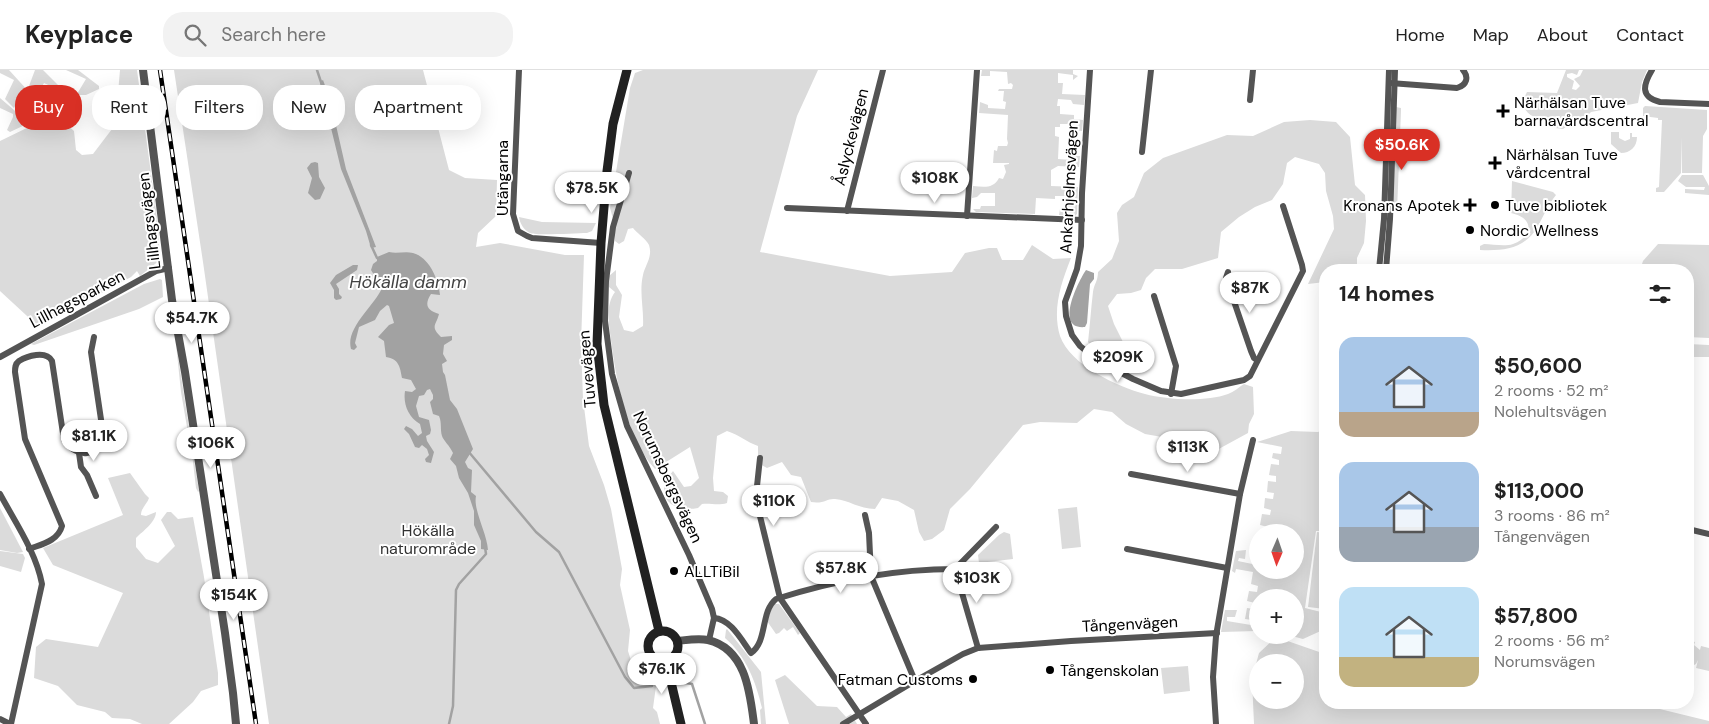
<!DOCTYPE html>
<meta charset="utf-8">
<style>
:root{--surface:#fff;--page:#f2f2f2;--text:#222;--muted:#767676;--line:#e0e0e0;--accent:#d93025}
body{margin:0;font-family:"DM Sans",sans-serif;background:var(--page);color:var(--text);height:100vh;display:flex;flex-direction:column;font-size:19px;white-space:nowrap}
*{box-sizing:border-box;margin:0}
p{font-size:16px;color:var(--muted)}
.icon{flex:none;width:28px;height:28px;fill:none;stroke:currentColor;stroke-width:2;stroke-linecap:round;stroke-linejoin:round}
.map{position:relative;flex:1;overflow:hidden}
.drawer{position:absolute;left:1319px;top:194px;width:375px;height:445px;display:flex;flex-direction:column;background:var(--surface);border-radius:20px;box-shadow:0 5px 20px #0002}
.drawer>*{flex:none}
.guide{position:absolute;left:15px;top:15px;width:475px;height:45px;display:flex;gap:10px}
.needle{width:32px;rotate:182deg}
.controls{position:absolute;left:1249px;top:454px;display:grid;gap:10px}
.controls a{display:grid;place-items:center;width:55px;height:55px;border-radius:50%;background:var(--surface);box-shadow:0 5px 20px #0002;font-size:25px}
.price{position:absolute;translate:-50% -42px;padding:0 11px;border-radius:18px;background:#fff;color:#222;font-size:16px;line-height:32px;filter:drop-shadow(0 1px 2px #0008)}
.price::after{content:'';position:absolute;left:50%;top:30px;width:15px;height:11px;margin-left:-8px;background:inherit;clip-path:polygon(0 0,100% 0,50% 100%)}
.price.on{background:var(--accent);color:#fff}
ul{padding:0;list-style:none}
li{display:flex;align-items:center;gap:15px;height:125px;padding:0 20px}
li span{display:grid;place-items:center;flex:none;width:140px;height:100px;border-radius:15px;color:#555}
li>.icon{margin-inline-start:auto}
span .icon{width:60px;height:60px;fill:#fffc;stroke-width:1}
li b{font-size:21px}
h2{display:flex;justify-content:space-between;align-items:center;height:60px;padding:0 20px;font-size:21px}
.pill{padding:0 18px;border-radius:20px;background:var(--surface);box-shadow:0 5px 20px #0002;font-size:18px;line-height:45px}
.pill.on{background:var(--accent);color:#fff}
header{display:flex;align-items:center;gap:30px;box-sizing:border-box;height:70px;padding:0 25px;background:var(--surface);border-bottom:1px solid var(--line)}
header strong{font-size:24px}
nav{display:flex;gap:28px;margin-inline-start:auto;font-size:18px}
.search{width:350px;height:45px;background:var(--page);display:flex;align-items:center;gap:12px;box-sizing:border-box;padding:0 18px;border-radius:20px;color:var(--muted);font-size:19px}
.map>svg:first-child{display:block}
.green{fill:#dbdbdb;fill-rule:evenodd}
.water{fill:#a2a2a2}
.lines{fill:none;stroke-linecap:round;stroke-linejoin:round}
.stream{stroke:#a2a2a2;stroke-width:2.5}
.minor{stroke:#545454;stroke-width:6}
.tertiary{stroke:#545454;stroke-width:8}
.secondary{stroke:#212121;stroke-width:9}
.rail-casing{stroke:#000;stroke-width:4.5}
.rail{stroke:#fff;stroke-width:2.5;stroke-dasharray:8;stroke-linecap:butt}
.poi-dot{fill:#000;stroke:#fff;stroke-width:2}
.labels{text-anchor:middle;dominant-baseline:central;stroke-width:4;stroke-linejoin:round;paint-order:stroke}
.poi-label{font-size:16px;fill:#000;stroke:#fff;text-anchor:start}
.street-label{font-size:16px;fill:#000;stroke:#fff}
.park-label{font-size:16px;fill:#323232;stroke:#fff}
.water-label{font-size:18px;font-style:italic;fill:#434343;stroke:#fff}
</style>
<header>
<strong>Keyplace</strong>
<div class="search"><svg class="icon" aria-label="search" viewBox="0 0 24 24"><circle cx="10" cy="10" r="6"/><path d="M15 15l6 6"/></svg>Search here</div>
<nav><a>Home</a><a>Map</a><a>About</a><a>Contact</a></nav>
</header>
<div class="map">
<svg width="1709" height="654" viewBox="0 0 1709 654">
<rect width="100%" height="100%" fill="#fff"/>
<!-- green -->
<g class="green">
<path d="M0,0H9L29,22L51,40V42C45,45 37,52 30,48L36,32L21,25L14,38L5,29L14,10L0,3Z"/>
<path d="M35,0H43L61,18L76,29C70,33 60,40 54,36L59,20L44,13L37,25L36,24L29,16Z"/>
<polygon points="66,0 78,0 99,16 99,19 86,25 79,25 77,24 86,9"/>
<polygon points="120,0 137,0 158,155 160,190 140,206 137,201 131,207 39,257 0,221 0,71 33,55 39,54 43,57 45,56 40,51 55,44 74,61 76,80 82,85 93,84 112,59 116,46"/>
<polygon points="174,0 423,0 449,100 465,108 497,110 496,146 478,163 476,177 500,173 565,185 584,185 581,274 583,329 589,376 604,415 611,439 622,499 620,515 630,560 628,581 633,597 642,608 656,616 653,638 657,642 660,654 269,654 203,192"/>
<path d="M643,0H818L797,46L760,182L890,206L952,202L965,183L989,178H997L1002,190H1023L1032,175L1053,189L1071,188C1061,213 1052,240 1060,266C1070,295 1118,317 1145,324C1168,330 1206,332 1228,324C1234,322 1239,317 1244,314L1253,317L1254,344L1249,354L1248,363L1215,381L1204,363L1192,362L1184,373L1175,377L1162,367L1145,364L1126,354L1112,342L1094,339L1077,353L1040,352L1023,355L970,419L950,439L944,460L932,469L924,471L919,462L914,440L898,431L882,428L875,439C859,439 849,430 835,429C827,428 825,434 811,432L801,407L791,405L782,392L767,398L758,393V376C746,372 740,365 727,361L717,366L713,408L714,421L723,422L728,426L727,433C718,436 711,433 702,434L698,438C671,443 652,425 673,401L684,417L691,416L699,408L690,377L655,399C627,369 616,310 611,270C609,255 605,235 615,222L609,217V206L616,200V215L622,225L619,247L624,260L633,262L643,256C644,239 639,222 643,205C645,195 653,187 649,175C646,169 637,163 633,158L628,159L624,171L619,174L615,171V156L610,138L630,18L635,3Z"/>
<path d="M982,0H1073V4L1078,6L1073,10V5L1058,3V13H1063L1062,24L1085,25L1084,35L1073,34L1071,30L1058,29L1057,36H1060V44L1074,45V49L1083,50L1082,61L1074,60L1071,54H1060V57H1055V66L1059,67L1058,89L1072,90L1073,86H1080L1079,97L1058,96L1051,100V116L1078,117L1077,144L1075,146L1059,145L1060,139H1066V126H1055V129L1036,128L1035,144L976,142L973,139H980L981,136H995V123H981L977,127L972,128L973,116C984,117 993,119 999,108L1003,109L1006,102L1004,95L1009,94V93H993L994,80L997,81L998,76H1007L1008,73L1007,69L1008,45L979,43L980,32L988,35V38L1005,39L1006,32L1003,31L1004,21H998L999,19H1012L1013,15L1011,13L1008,14L1007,2L990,1V6H981Z"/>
<path d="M1566,0H1579L1577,5L1572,3L1567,4V7L1574,11L1572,19L1576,20L1580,16L1574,9L1580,6L1583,0H1647L1642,12L1638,33L1591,42L1586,47L1576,50L1563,59L1555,58L1560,46C1545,52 1527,50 1522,32L1527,22L1557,23Z"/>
<polygon points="0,28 29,53 10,62 7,60 13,47 13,44 0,38"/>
<polygon points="1645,36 1707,40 1707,59 1703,66 1702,103 1682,103 1682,67 1681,103 1664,122 1656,122 1656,118 1659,117 1662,50 1658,50 1658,48 1643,46 1643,38"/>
<polygon points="1396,37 1401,38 1401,41 1397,141 1396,142 1392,138"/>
<path d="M1310,50L1336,52L1350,67L1355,115L1365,125L1366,151L1364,173L1357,188V200H1325V212L1308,214L1334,159L1333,146L1326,121L1325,103L1319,94L1295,87L1287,93L1283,114L1272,130L1255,137L1239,147L1221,162L1218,188L1182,199H1155L1146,208L1141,220L1131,223L1117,224L1108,236L1114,254L1127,280L1123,291C1103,291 1100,287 1088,272C1090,255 1091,238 1093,222C1094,214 1098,211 1098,202L1112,189L1119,171L1117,143L1122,135L1134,127L1144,103L1163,88L1227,65L1253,66L1284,52Z"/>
<path d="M1611,62H1619V68L1625,71L1630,69V63H1632V67H1637C1637,77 1630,83 1621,83L1611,74Z"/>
<polygon points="1682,105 1703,105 1709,116 1709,125 1685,123 1685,119 1704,120 1705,117 1686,117 1678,111"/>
<path d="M1512,111L1553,122L1556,125C1548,135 1544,145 1538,156C1525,179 1504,181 1480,180V176L1484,174C1493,174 1504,177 1513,174C1533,167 1535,148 1511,143Z"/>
<path d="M519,147L542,152L596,153L592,161L587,163C576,163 538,166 530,163C524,160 520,154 519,147Z"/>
<polygon points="1658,174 1709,175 1709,268 1688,267 1688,200 1640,200 1643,191"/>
<polygon points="160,209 162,210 163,227 139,239 34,275 31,274 144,214"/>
<polygon points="176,274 199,421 198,422 196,418 193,392 181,322"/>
<polygon points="1688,274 1709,275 1709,287 1692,287 1692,291 1688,291"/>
<polygon points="1325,359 1325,461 1316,461 1305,538 1325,543 1325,559 1303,569 1288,565 1295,565 1295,528 1258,528 1257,561 1221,562 1225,540 1237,540 1235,547 1227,547 1227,551 1251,555 1252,550 1245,549 1247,538 1254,539 1255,533 1247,531 1249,521 1257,522 1258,516 1251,514 1253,502 1236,499 1235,503 1232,501 1236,481 1246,480 1245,489 1239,488 1238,491 1257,495 1258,500 1295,500 1295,462 1267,462 1268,457 1260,455 1262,444 1270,445 1271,440 1264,438 1265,428 1273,429 1274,423 1267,422 1268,411 1276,412 1276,406 1269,405 1271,394 1279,395 1279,390 1272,388 1273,383 1281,384 1282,377 1257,372 1291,361 1318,362"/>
<path d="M130,403L145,424L149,428C147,434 141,438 141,445L146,446L156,442C156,452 143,461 136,468V477L146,489L158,493L175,476L161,450L167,442H171L178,449L193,447L204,507L218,603V615L201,621L193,632L169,654H142L130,649L112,648L105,642L77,635L58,616L34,608L36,577L46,569L98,577L123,523L53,495L43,478L123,445L108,408Z"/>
<polygon points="1077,437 1081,477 1062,479 1058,439"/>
<polygon points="0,438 23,482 17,483 0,480"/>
<polygon points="1004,462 1010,464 1013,489 979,493 978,485 999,465"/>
<polygon points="1317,462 1325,463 1325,539 1308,537"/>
<polygon points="0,481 23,484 25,488 21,502 0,496"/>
<polygon points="775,534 779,534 800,563 798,565 793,557 787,561 784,558 779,563 776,564 767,551 772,538"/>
<path d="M727,559L761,602L766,654H761L760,640L762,638C756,612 746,586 725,568L726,560Z"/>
<path d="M1276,567L1325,584V632H1631L1709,651V654H1254L1252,609L1259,583ZM1258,592H1295V630H1258Z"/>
<polygon points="1688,570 1695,572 1694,575 1700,580 1701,576 1709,578 1709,601 1696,598 1698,590 1696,594 1690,597 1688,603 1688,585 1690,573 1688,572"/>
<polygon points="1188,596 1190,621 1164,624 1161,598"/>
<polygon points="785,605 817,636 837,637 846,647 851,644 857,654 789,654 775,610"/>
</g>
<!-- water -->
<g class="water">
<polygon points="323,10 330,29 346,99 376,177 371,178 366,161 341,99 321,17 320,12"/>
<polygon points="315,92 318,93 319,107 325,118 320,129 315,130 308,123 312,108 307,98 311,93"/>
<path d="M389,182C397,184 405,181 413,183C429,187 439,210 440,225L431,224C424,235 427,240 439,244C436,256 430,256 441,267L452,266V270L444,275L443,284L447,291L442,294L443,302L445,305L450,330L457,339L473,379L465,392L468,398L472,400L471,422L476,426C473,440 487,463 488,480L481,479V471L474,455V441L468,423L459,408L456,396L450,389L453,383C450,376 443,370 442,366C440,359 442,353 439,346L433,344L430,332L433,329V325L430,319L427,320L424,325L419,326L416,336L419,347L429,350L431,360L430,364L426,366L427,371L434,382L431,393L426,392L425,389L429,385L427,379L422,375L419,378L415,377L409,364L404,359L406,356L412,359L418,366L422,363L420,354C408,347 403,334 405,321L412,322L416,319L411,310L402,308C400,297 399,289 386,287L384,271L378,267L389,255L394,253L389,236L387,235L380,241L375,250L359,257L355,273L357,277L354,280L351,279C345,258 375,235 382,218L371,200L373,194L377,191V187Z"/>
<polygon points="353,195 358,195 357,200 336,214 339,219 339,224 342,227 341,229 336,230 334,228 334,220 330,213 336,205"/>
<path d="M1086,200L1094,203V209L1090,214L1087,253L1085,257C1054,260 1078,212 1086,200Z"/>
</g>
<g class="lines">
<!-- stream -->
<g class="stream">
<polyline points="317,0 322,15"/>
<polyline points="371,175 377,188"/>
<polyline points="468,381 536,462 559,482 625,607 634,618 652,616"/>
<polyline points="686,613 692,614 705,654"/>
<polyline points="449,654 453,636 456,520 459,514 486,484 485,477"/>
</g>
<!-- minor -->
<g class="minor">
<polyline points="519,0 513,144 518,161 527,166 532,168 601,173"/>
<polyline points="1090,0 1082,123 1081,176 1077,199 1065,232 1066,246 1072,265 1080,276 1097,290 1133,309 1161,321 1181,324 1244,310 1250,306 1303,201 1302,195 1283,136"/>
<path d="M1652,0C1643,15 1640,27 1660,32L1709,34"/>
<path d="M1390,13L1457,18C1467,15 1469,7 1463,0"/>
<polyline points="1250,30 1253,0"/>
<polyline points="1142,82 1151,0"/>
<polyline points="629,103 613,157 606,211 605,251 612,304 627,356 689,485 712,539 714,548 709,570"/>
<polyline points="787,138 1082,150"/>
<polyline points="847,141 883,0"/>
<polyline points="967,146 977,0"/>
<polyline points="1379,200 1384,149 1389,0"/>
<polyline points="1386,200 1390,149 1395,0"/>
<polyline points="1228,202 1226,208 1251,281 1254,288 1257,290"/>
<polyline points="1154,226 1176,296 1171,324"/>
<polyline points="0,287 156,201 169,198"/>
<polyline points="79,383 81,397 87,405 96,426"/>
<polyline points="760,388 757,416 758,438 780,528 866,654"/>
<polyline points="1131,404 1240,424"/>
<path d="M0,424C15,452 36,482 42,514L11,654"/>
<polyline points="865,445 869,463 871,506 915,611"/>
<polyline points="1688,459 1709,464"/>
<path d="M29,479C42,474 58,471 62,456L25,369L15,302C15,298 15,294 19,291C27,286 46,280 52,291L64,370C77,389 99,388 103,363L91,282L94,267"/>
<polyline points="1127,479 1227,498"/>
<polyline points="955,499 978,578"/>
<path d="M714,548C731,549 742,571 751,583C768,571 760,542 776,529C833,511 896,499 955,499L996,457"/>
<polyline points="0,649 10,654"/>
<polyline points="843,654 915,611 963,584 978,578 1071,571 1217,563"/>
<polyline points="1216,654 1213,607 1216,566 1240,424 1253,370"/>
</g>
<!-- tertiary -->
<g class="tertiary">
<polyline points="143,0 172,230 185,302 225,563 233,623 236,654"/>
<path d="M677,571C687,570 698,568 708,570C746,579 750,623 754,654"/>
</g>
<!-- secondary -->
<g class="secondary">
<polyline points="627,0 613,54 607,101 601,173 597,274 604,335 659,561"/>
<circle cx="663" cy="576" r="15"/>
<polyline points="666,591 681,654"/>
</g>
<!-- rail casing -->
<g class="rail-casing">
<polyline id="rail" points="160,0 256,654"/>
</g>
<!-- rail -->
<use href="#rail" class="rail"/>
</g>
<!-- markers -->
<g class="poi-dot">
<path d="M1500.5 33.5h5v5h5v5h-5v5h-5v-5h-5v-5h5z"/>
<path d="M1492.5 85.5h5v5h5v5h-5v5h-5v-5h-5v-5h5z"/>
<path d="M1467.5 127.5h5v5h5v5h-5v5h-5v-5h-5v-5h5z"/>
<circle cx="1495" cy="135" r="5"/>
<circle cx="1470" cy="160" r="5"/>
<circle cx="674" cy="501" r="5"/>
<circle cx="1050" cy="600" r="5"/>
<circle cx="973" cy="609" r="5"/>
</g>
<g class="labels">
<!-- poi labels -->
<g class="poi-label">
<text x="1514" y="32">Närhälsan Tuve<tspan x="1514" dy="18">barnavårdscentral</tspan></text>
<text x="1506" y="84">Närhälsan Tuve<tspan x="1506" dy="18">vårdcentral</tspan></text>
<text x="1460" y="135" text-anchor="end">Kronans Apotek</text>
<text x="1505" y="135">Tuve bibliotek</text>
<text x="1480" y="160">Nordic Wellness</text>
<text x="684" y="501">ALLTiBil</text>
<text x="1060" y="600">Tångenskolan</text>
<text x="963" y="609" text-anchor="end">Fatman Customs</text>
</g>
<!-- street labels -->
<g class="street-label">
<text transform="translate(851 67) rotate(-76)">Åslyckevägen</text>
<text transform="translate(502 108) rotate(-90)">Utängarna</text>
<text transform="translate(1069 117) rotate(-87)">Ankarhjelmsvägen</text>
<text transform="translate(149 151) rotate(-97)">Lillhagsvägen</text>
<text transform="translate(77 229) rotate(-28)">Lillhagsparken</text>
<text transform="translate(587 299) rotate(-95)">Tuvevägen</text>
<text transform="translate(668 407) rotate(65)">Norumsbergsvägen</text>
<text transform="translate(1130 554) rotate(-3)">Tångenvägen</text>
</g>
<!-- park labels -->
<g class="park-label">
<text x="428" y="460">Hökälla<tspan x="428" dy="18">naturområde</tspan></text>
</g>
<!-- water labels -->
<g class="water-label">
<text x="408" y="212">Hökälla damm</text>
</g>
</g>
</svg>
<div class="controls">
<a><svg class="needle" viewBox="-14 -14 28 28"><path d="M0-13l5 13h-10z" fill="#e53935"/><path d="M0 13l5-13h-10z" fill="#767676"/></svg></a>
<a>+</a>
<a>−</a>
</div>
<b class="price on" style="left:1402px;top:101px">$50.6K</b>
<b class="price" style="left:935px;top:134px">$108K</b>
<b class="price" style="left:592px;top:144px">$78.5K</b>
<b class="price" style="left:1250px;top:244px">$87K</b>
<b class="price" style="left:192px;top:274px">$54.7K</b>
<b class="price" style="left:1118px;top:313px">$209K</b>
<b class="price" style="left:94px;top:392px">$81.1K</b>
<b class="price" style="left:211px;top:399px">$106K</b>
<b class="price" style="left:1188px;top:403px">$113K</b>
<b class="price" style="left:774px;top:457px">$110K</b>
<b class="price" style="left:841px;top:524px">$57.8K</b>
<b class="price" style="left:977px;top:534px">$103K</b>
<b class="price" style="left:234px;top:551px">$154K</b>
<b class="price" style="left:662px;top:625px">$76.1K</b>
<div class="guide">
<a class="pill on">Buy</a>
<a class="pill">Rent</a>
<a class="pill">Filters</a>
<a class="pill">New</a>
<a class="pill">Apartment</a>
</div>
<section class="drawer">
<h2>14 homes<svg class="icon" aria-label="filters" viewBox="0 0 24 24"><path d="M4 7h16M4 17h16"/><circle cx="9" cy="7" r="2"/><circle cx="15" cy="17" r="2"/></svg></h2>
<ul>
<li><span style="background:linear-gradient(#a9c7e8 75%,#b9a48a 0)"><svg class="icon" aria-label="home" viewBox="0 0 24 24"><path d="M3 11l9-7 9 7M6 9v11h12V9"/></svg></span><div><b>$50,600</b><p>2 rooms · 52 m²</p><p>Nolehultsvägen</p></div></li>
<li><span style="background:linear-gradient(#a9c7e8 65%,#9aa5b1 0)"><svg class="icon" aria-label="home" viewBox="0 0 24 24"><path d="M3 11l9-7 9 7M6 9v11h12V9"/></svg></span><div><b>$113,000</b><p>3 rooms · 86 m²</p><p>Tångenvägen</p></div></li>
<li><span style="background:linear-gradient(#bfe0f5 70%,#c2b280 0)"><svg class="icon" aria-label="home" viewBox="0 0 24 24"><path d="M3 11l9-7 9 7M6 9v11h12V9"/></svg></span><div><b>$57,800</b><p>2 rooms · 56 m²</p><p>Norumsvägen</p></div></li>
</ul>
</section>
</div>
